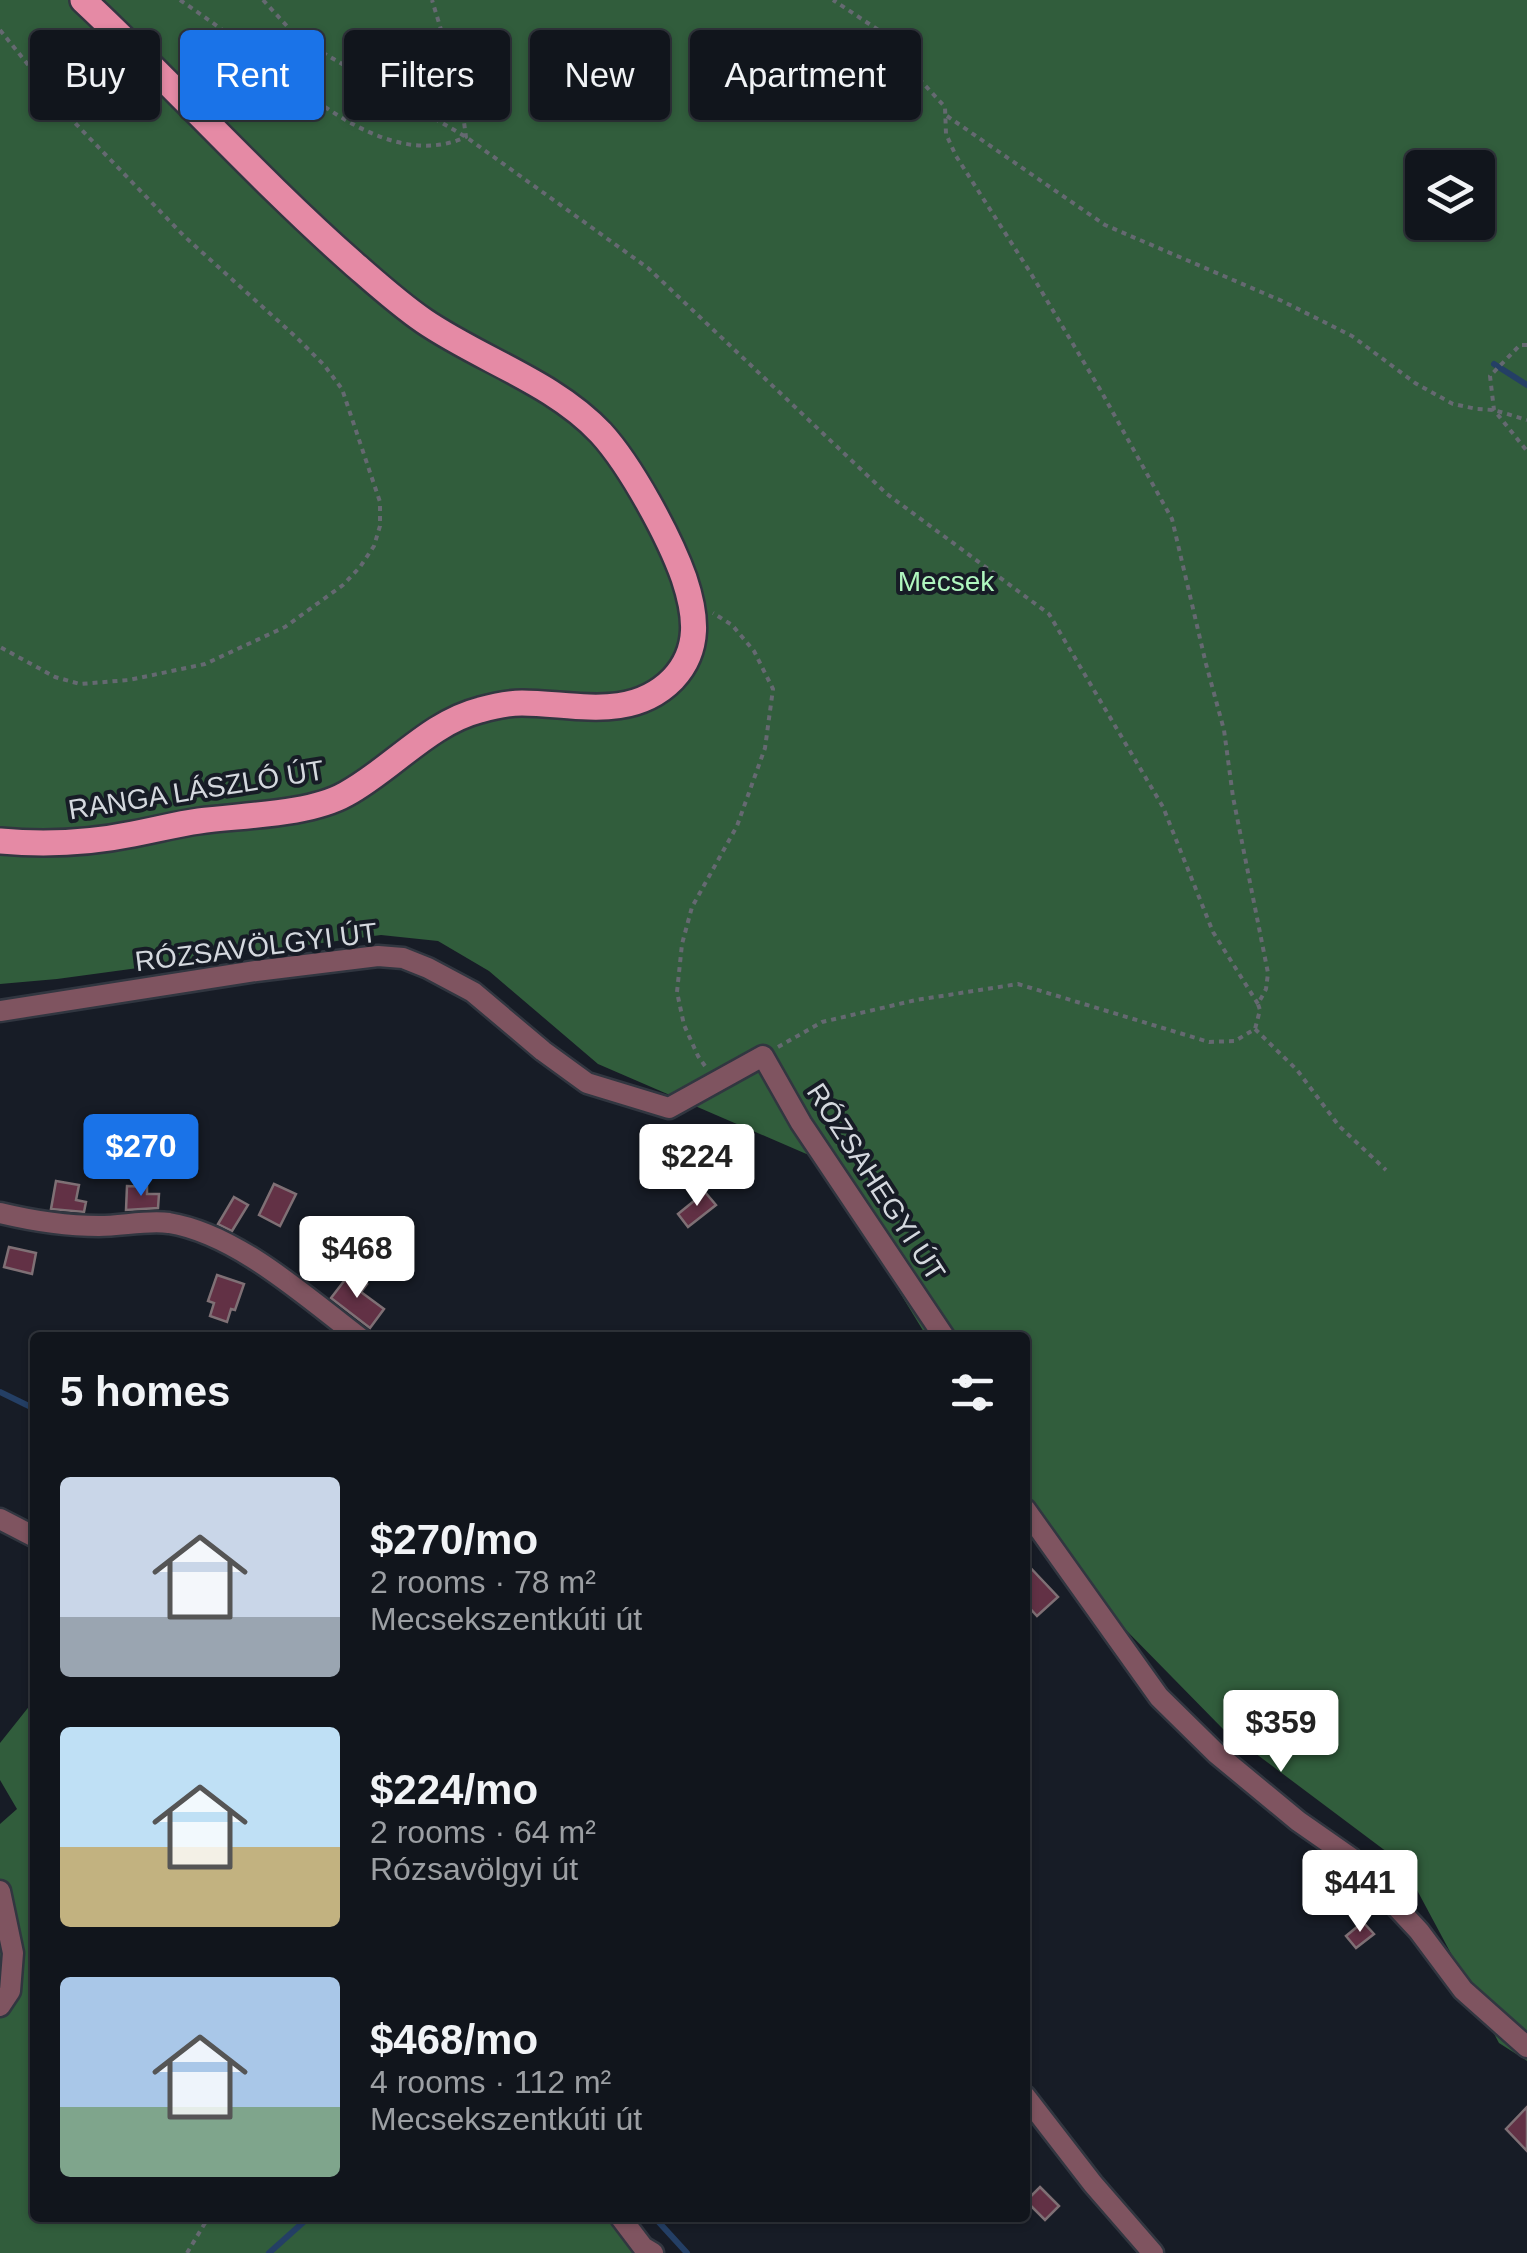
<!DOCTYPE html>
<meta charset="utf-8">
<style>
:root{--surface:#11151c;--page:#1a1e25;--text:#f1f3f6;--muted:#9c9fa3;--line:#30343b;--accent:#1a73e8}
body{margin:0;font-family:Arial,sans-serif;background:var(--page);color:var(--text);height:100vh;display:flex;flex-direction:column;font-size:38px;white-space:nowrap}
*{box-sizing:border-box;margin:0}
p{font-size:32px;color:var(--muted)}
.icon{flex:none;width:55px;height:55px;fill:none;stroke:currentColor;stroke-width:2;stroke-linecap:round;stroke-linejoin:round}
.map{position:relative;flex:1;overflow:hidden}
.side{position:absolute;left:30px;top:1332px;width:1000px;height:890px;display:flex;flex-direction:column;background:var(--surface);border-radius:10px;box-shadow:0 2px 8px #0004,0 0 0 2px var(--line)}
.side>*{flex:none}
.hud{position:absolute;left:30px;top:30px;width:1000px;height:90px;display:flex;gap:20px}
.controls{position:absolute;left:1405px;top:150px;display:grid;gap:20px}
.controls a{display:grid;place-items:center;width:90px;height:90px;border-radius:10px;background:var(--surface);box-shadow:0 2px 8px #0004,0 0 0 2px var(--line);font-size:50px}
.price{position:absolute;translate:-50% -85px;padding:0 22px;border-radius:10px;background:#fff;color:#222;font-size:32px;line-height:65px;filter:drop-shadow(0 2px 5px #0008)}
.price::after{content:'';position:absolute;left:50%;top:60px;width:30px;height:22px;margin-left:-15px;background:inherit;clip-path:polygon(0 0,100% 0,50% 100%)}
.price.on{background:var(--accent);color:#fff}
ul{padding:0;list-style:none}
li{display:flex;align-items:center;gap:30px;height:250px;padding:0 30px}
li span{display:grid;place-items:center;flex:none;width:280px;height:200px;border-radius:10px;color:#555}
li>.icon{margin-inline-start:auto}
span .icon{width:120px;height:120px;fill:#fffc;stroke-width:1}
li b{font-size:42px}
h2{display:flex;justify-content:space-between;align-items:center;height:120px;padding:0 30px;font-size:42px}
.chip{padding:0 35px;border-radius:10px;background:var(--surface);box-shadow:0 2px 8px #0004,0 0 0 2px var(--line);font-size:35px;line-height:90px}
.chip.on{background:var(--accent);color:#fff}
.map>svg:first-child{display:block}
.forest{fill:#315d3c;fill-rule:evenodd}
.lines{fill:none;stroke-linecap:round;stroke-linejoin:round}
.stream{stroke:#243f65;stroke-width:6}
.building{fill:#623145;stroke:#7f7075;stroke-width:2.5}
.minor-casing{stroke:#313640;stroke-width:25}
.major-casing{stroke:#313640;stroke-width:30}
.path{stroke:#656971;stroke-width:4;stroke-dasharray:5 5;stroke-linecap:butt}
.minor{stroke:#7f5460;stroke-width:20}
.major{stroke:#e58aa5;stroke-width:25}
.labels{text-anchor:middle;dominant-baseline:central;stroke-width:8;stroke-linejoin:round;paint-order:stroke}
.park-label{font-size:28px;fill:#b0f7bf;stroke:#171c26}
.street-label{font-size:28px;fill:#d4d8de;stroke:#171c26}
</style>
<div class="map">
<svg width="1527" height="2253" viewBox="0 0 1527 2253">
<rect width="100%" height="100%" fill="#171c26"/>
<!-- forest -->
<g class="forest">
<path d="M0,0H1527V2061L1499,2043L1403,1864L1223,1729L1070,1573L1025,1498V1338L927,1337L818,1159L598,1064L489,971L438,941L381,935L57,979L0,984ZM1422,168H1478V222H1422Z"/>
<polygon points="35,1699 35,2218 609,2218 636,2253 0,2253 0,1824 17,1809 0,1780 0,1743"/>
</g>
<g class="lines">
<!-- stream -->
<g class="stream">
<polyline points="1494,364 1527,385"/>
<polyline points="0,1392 35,1409"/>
<polyline points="655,2218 687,2253"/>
<polyline points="269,2253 308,2218"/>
</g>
</g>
<!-- building -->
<g class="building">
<polygon points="56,1181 79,1185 76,1200 86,1202 84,1212 51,1209"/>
<polygon points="274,1184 296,1194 280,1226 259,1215"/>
<polygon points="127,1186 147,1187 147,1194 159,1194 158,1208 126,1210"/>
<polygon points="705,1192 716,1205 688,1227 678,1214"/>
<polygon points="234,1197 248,1205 232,1231 218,1224"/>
<polygon points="9,1247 36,1253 32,1274 4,1267"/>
<polygon points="351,1272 367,1284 361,1292 384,1309 370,1328 331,1298"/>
<polygon points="217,1275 244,1284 235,1310 231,1309 227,1322 210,1316 214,1303 208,1301"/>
<polygon points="1025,1562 1058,1597 1037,1616 1025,1603"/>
<polygon points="1363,1922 1374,1934 1356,1948 1346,1936"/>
<polygon points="1527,2107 1527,2151 1506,2129"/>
<polygon points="1040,2187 1059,2206 1045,2220 1026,2201"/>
</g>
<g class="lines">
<!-- minor casing -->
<g class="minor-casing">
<g id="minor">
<polyline points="0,1011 256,971 378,956 403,958 428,968 473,992 543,1051 587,1083 669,1108 763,1056 801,1123 945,1338"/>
<path d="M0,1213C33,1221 65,1226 99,1226C122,1226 147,1220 169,1223C237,1234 306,1297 360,1338"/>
<polyline points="1025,1509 1159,1697 1217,1754 1298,1821 1351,1858 1419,1931 1463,1990 1527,2047"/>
<polyline points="0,1519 35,1537"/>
<polyline points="0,1891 13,1953 10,1991 0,2006"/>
<polyline points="1025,2096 1093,2184 1153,2253"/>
<polyline points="621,2218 643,2247 653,2253"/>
</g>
</g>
<!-- major casing -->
<g class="major-casing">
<path id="major" d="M0,841C45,845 89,843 133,834C155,830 177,824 199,821C242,815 309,815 346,794C392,769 429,723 480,710C494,706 508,703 522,703C573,703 631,722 673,679C701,649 696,614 684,578C669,536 631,466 601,433C553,382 481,360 424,321C399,304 376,283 353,263C259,180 175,86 83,0"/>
</g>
<!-- path -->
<g class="path">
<path d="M180,0C208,19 235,39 261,59C316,101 393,170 466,137L460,92L432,0"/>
<polyline points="263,0 298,38 466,137 648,268 887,494 1049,614 1163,807 1213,932 1258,1004"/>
<polyline points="0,30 76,124 184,236 296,337 324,365 342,389 380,502 380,526 374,546 360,567 343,585 285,627 205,664 129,680 80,684 55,677 0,647"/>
<polyline points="947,116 1105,225 1282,301 1352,336 1415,383 1453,404 1477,409 1494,410 1527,420"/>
<polyline points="1527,345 1520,345 1490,376 1494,410 1527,451"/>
<polyline points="1255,1029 1297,1070 1339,1126 1386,1170"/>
<polyline points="778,1047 822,1022 916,1000 1018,984 1209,1042 1235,1041 1255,1029 1260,1010 1258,1004 1266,989 1268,973 1233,797 1224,730 1206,664 1172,519 1101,391 1030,272 956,156 946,134 945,107 910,69 892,39 833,0"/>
<polyline points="705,1066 698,1056 684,1025 677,992 682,944 692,907 737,826 765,748 773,689 754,651 732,625 713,613"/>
<polyline points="187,2253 208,2218"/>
</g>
<!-- minor -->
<use href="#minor" class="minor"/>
<!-- major -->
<use href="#major" class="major"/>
</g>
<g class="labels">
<!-- park labels -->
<g class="park-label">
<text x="946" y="581">Mecsek</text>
</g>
<!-- street labels -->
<g class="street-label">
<text transform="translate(196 790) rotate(-9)">RANGA LÁSZLÓ ÚT</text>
<text transform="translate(256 947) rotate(-7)">RÓZSAVÖLGYI ÚT</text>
<text transform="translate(876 1182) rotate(57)">RÓZSAHEGYI ÚT</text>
</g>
</g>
</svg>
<div class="controls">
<a><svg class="icon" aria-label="layers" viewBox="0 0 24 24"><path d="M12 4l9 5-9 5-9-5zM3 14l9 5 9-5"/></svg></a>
</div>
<b class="price on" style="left:141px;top:1199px">$270</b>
<b class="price" style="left:697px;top:1209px">$224</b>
<b class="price" style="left:357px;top:1301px">$468</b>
<b class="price" style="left:1281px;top:1775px">$359</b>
<b class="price" style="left:1360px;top:1935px">$441</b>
<div class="hud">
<a class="chip">Buy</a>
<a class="chip on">Rent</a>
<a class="chip">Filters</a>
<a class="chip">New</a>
<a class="chip">Apartment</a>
</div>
<section class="side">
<h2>5 homes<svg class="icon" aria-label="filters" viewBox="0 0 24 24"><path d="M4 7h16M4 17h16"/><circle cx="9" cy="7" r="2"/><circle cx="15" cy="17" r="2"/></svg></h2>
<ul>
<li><span style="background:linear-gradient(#c9d6e8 70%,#9aa5b1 0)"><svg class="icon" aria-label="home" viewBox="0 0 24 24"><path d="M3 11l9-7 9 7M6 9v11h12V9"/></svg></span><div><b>$270/mo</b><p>2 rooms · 78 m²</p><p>Mecsekszentkúti út</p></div></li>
<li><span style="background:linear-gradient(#bfe0f5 60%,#c2b280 0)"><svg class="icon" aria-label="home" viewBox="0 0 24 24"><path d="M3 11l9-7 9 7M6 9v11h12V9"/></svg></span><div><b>$224/mo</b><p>2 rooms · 64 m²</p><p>Rózsavölgyi út</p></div></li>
<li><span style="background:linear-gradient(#a9c7e8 65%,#7fa58c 0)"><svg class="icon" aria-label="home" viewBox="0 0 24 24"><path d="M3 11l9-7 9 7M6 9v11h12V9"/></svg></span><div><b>$468/mo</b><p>4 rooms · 112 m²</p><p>Mecsekszentkúti út</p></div></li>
</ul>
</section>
</div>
